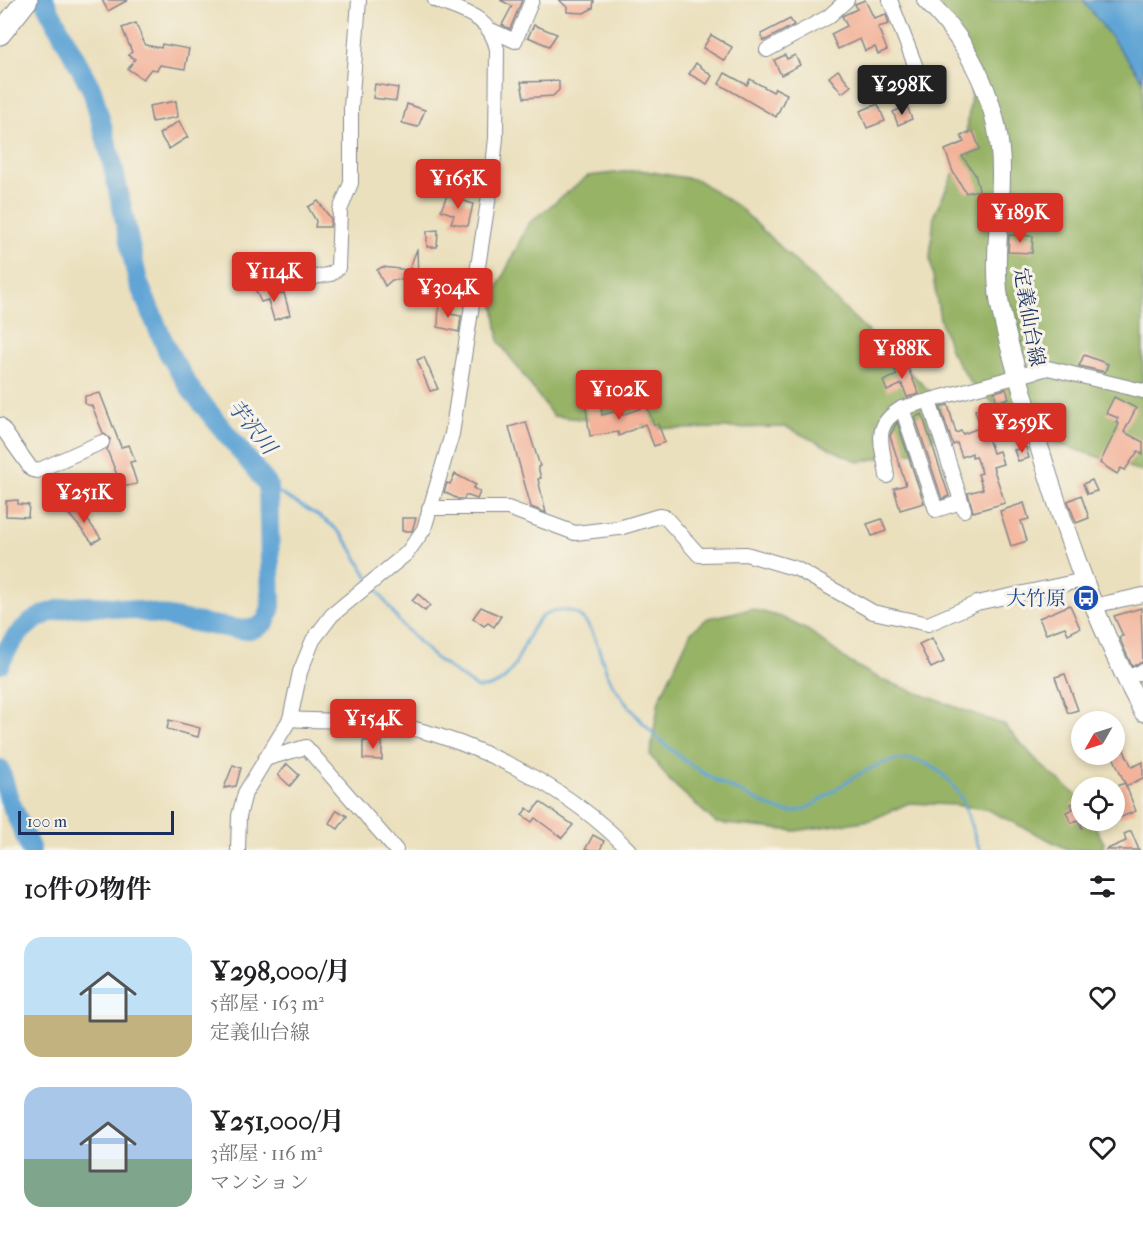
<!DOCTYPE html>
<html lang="ja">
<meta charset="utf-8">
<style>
:root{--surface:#fff;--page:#f2f2f2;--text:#202124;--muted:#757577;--accent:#d93025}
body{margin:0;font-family:"IM FELL French Canon","Noto Serif JP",serif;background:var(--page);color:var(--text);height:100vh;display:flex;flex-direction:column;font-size:22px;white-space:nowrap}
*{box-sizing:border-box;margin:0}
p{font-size:20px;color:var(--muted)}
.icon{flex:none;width:33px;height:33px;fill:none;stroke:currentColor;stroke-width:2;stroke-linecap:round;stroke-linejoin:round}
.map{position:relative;height:850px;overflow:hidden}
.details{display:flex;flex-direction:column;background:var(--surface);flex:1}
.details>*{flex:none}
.needle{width:39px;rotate:231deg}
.fabs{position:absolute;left:1071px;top:711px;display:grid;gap:12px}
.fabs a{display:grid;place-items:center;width:54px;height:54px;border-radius:50%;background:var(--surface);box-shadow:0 3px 9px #0003;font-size:30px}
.scale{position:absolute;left:18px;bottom:15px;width:156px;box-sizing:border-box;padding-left:6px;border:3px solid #1b2f5e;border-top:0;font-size:16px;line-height:21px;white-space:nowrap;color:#1b2f5e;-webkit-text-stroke:4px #f7f3e8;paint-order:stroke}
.price{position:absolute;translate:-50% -51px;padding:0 14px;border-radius:6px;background:var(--accent);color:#fff;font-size:20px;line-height:39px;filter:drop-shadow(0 2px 3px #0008)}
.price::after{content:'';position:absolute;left:50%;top:36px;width:18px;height:14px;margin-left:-9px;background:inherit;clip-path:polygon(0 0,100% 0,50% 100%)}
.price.active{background:#222;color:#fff}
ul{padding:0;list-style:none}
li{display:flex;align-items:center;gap:18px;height:150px;padding:0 24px}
li span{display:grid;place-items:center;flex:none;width:168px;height:120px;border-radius:18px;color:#555}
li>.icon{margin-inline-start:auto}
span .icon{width:72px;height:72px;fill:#fffc;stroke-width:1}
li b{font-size:26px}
h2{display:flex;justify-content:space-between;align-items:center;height:72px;padding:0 24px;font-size:26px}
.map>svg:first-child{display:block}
.forest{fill:#97b366;stroke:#597162;stroke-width:1.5}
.water{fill:#60a5d5;stroke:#3e6a9a;stroke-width:1.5}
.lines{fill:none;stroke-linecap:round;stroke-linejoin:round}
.stream{stroke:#60a5d5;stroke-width:3}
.river{stroke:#60a5d5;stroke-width:20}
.building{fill:#f3b299}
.minor-casing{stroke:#83888e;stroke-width:16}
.major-casing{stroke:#83888e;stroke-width:20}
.highway-casing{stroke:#83888e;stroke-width:23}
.minor{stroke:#fff;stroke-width:14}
.major{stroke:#fff;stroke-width:18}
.highway{stroke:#fff;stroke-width:21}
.labels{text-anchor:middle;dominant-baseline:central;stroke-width:6;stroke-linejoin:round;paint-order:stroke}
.street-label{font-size:20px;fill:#1b2f5e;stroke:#f7f3e8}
.transit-label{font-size:20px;fill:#164399;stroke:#f7f3e8;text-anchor:end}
.water-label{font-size:21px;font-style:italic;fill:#335888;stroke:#f7f3e8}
</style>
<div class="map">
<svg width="1143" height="850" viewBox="0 0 1143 850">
<rect width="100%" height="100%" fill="#f7f3e8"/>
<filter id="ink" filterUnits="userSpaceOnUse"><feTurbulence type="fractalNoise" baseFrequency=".0167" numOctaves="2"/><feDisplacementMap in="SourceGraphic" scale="12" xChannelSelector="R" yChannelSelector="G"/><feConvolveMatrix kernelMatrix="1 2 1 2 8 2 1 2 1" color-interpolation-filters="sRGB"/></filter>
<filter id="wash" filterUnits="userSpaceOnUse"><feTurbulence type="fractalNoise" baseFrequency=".008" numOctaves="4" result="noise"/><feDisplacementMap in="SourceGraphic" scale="24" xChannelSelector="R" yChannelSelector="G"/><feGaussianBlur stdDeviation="1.35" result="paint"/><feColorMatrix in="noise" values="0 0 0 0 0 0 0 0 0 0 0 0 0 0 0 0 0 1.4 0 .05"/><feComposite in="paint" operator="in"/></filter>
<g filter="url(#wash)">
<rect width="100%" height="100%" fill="#ebe0bd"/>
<!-- forest -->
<g class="forest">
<polygon points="938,0 1111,0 1143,22 1143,472 1027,433 971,383 951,352 940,319 930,258 934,215 964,151 972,87"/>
<polygon points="640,170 698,180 740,208 940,401 944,429 918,451 858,462 786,427 676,429 553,416 499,342 493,297 528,224 588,176"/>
<polygon points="751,609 781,617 809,631 851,663 880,679 1004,725 1041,765 1081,799 1082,820 1092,821 1104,843 1102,850 1069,850 986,809 955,805 909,803 871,820 795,831 716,823 670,781 650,755 659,700 691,632 708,618"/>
</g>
<!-- water -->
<polygon class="water" points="1083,0 1143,0 1143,80"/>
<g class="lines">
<!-- stream -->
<g class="stream">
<path d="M268,485C292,504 326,514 345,539C354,551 361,566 369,579"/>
<path d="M373,584L401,624L435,658L477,688C534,690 513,602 569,611C597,616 599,663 612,683C643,731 689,771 742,793C755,799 774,811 788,812C806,813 822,799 836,789C879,759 921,740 957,791C969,808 971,831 980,850"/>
</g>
<!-- river -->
<g class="river">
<path d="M0,664C40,567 151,619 225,627C236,629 251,632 261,625C268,621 269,613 271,606L268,485L191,390L168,352L138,282L111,158L92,90L44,0"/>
<polyline points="0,769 9,799 31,850"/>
</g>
</g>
<g id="blocks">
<!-- building -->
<g class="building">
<polygon points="102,0 128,0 108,11"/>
<polygon points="500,0 522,0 510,29 502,25 512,6"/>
<polygon points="559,0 594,0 593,8 584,13 567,12 567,7"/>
<polygon points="865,0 874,18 886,14 889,24 878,27 887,50 878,54 875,47 865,51 860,39 838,49 831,34 847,26 842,16 857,9 855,4"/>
<polygon points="790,19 794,25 764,41 761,34"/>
<polygon points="136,23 145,45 161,48 162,44 189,49 185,69 160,65 157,70 151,69 143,79 128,69 135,59 128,55 132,52 122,28"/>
<polygon points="534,25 557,34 549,46 528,37"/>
<polygon points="711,35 732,47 725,61 703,48"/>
<polygon points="785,55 787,59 795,55 800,65 781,75 774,60"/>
<polygon points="696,63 712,76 707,84 689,74"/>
<polygon points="838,70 851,86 842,93 829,77"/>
<polygon points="725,73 747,85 750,79 773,92 775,88 787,94 776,117 719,84"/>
<polygon points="559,81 559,90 553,96 524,98 521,82"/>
<polygon points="375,84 398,88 396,101 373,98"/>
<polygon points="176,101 178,117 152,122 149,106"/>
<polygon points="407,104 425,110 418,127 402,123"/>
<polygon points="878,104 885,121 867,128 860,111"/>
<polygon points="907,106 912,119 898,125 893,112"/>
<polygon points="179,121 188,137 169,149 159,134"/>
<polygon points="973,131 980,149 962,156 975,174 979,190 966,193 953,172 945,150 964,142 961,136"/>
<polygon points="1020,194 1033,194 1034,208 1020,208"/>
<polygon points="447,195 473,204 468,226 451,223 454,215 441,210"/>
<polygon points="318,201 331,219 330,227 315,227 316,221 308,207"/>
<polygon points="438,230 437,247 427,247 427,231"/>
<polygon points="1009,235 1033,236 1032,253 1008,252"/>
<polygon points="417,249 418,279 392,280 385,286 377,270 382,267 409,270"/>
<polygon points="264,285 270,296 284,293 290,315 274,320 268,300 261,302 255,289"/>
<polygon points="439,303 452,307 450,314 461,316 459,332 438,327"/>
<polygon points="1084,355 1108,364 1105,372 1079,366"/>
<polygon points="424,357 438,389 430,391 417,360"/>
<polygon points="905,361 919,394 907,397 902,384 887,391 883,381 897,375 893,366"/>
<polygon points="1006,389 1009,398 997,402 994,392"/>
<polygon points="100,393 121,447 129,445 135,461 130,462 137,484 122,487 107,450 110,439 103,433 92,406 85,404 85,396"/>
<polygon points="599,393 602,415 621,410 622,415 647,406 654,425 658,424 665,442 654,446 645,424 619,436 618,432 590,436 584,395"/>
<polygon points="1114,397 1136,408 1124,432 1143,442 1143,455 1138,451 1125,470 1121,468 1117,474 1100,463 1119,424 1116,422 1118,418 1106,413"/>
<polygon points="1004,401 1008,416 980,425 975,410"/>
<polygon points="948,405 956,433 961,431 963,434 984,426 993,453 999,451 1003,464 993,467 1005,503 973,512 968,493 983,489 978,474 982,473 976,456 972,457 972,453 962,457 957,443 953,445 940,407"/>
<polygon points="922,414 949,496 942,499 915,417"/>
<polygon points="526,422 540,466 538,467 541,478 538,479 546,513 531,507 509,427"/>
<polygon points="897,422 924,503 900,510 894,488 906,485 890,436"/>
<polygon points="1026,447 1029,458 1018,461 1014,450"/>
<polygon points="455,474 476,485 473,488 480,492 477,499 466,495 464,499 458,499 444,492 447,483 450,484"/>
<polygon points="55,476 62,495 53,499 43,480"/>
<polygon points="1092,480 1097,491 1087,494 1083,484"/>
<polygon points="1081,495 1089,518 1076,523 1068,501"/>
<polygon points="18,500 18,504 29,505 28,517 6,516 6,501"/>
<polygon points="1024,503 1029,519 1021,521 1027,541 1011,546 1000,511"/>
<polygon points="77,506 101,538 93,543 68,513"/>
<polygon points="402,518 416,518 412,531 402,531"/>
<polygon points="882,519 886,531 872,536 867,524"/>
<polygon points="418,594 430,605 425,611 412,601"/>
<polygon points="1070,605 1080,628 1068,634 1065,627 1046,634 1039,618"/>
<polygon points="481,607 501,616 494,627 488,623 484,626 473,618"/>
<polygon points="1141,608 1143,662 1132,666 1119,637 1123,636 1114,616"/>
<polygon points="932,638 944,662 931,668 919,644"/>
<polygon points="1065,674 1078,710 1068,713 1055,677"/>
<polygon points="169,720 200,728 198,737 167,729"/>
<polygon points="1114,730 1132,767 1143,762 1143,778 1126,786 1112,754 1114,754"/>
<polygon points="382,740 382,760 363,759 363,741"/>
<polygon points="287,764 299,775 290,786 278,775"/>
<polygon points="233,765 241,768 236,786 224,788"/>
<polygon points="1125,783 1136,811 1119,818 1118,814 1114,815 1114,787"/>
<polygon points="1080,800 1082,805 1082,829 1078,820 1071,823 1066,812 1073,809 1071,804"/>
<polygon points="540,802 573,825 562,838 535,818 532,822 522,815 527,808 532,812"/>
<polygon points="337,810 347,816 338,829 329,823"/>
<polygon points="1131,831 1139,850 1105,850 1126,841 1124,834"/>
<polygon points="593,835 604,841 600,850 585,850"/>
</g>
</g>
</g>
<g filter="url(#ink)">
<use href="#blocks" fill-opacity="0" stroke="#83888e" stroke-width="1.5"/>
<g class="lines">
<!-- minor casing -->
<g class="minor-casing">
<g id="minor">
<polyline points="890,0 917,70 917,81"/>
<polyline points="491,30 515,41 532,0"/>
<polyline points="767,50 828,17 847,0"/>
<polyline points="290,282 331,274 338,268 340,210 351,183 351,108 359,0"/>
<polyline points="929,401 964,510"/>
<polyline points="0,425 32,470 37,471 102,442"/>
<path d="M887,476C883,445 870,426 902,408"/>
<polyline points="961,502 936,510 902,408 1048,368 1143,391"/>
<polyline points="429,508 508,508 575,533 619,528 659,516 665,517 699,555 746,554 797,569 873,612 928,624 977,603 1084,580"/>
<polyline points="1093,606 1143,595"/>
<polyline points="1126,678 1143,671"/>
<path d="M290,719C326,722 375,718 408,727C488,747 571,790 629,850"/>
<polyline points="265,759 306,747 396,850"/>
<path d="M238,850L239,816L245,793L290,719L300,672L313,640L332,615L407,553L424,529L452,434L492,176L496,138L497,49C489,15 464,12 435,0"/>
</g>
</g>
<!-- major casing -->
<g class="major-casing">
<path id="major" d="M926,0C972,45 1002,109 1001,174C1001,221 991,268 1002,315C1013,364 1028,411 1043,459C1070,546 1100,632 1143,712"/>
</g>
<!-- highway casing -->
<g class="highway-casing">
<polyline id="highway" points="0,34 27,0"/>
</g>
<!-- minor -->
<use href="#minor" class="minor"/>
<!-- major -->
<use href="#major" class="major"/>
<!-- highway -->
<use href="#highway" class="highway"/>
</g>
</g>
<!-- icons -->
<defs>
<g id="bus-disc" transform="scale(1.35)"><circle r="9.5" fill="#1a4fb4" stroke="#f7f3e8"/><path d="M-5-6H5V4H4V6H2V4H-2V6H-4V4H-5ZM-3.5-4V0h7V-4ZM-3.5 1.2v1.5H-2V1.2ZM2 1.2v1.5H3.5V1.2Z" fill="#fff"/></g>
</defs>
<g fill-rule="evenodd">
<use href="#bus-disc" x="1086" y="598"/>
</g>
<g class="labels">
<!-- street labels -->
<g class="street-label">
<text transform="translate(1029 317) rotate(80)">定義仙台線</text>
</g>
<!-- transit labels -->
<g class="transit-label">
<text x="1066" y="598">大竹原</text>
</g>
<!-- water labels -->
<g class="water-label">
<text transform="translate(252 427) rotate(51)">芋沢川</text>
</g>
</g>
</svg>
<div class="fabs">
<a><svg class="needle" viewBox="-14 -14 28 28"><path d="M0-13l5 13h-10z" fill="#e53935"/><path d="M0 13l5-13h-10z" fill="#757577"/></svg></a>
<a><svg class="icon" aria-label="locate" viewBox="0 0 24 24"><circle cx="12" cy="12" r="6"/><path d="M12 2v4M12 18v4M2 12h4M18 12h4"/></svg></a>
</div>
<div class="scale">100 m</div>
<b class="price active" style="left:902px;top:116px">¥298K</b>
<b class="price" style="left:458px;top:210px">¥165K</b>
<b class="price" style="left:1020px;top:244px">¥189K</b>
<b class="price" style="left:274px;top:303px">¥114K</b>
<b class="price" style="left:448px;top:319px">¥304K</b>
<b class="price" style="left:902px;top:380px">¥188K</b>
<b class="price" style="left:619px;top:421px">¥102K</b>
<b class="price" style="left:1022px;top:454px">¥259K</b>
<b class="price" style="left:84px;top:524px">¥251K</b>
<b class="price" style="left:373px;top:750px">¥154K</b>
</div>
<section class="details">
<h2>10件の物件<svg class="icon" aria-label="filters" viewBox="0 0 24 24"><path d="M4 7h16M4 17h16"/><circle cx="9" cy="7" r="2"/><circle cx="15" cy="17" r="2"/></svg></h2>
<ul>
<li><span style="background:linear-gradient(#bfe0f5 65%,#c2b280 0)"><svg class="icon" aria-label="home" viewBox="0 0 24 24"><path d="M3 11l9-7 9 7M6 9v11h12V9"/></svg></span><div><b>¥298,000/月</b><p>5部屋 · 163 m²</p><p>定義仙台線</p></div><svg class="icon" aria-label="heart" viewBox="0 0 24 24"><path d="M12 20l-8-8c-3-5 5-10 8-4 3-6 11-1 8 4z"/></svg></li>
<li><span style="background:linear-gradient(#a9c7e8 60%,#7fa58c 0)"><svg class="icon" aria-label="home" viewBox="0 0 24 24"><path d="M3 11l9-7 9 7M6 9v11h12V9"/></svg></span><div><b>¥251,000/月</b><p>3部屋 · 116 m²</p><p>マンション</p></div><svg class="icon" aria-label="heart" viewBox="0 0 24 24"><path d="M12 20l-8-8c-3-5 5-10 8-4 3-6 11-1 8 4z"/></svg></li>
</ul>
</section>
